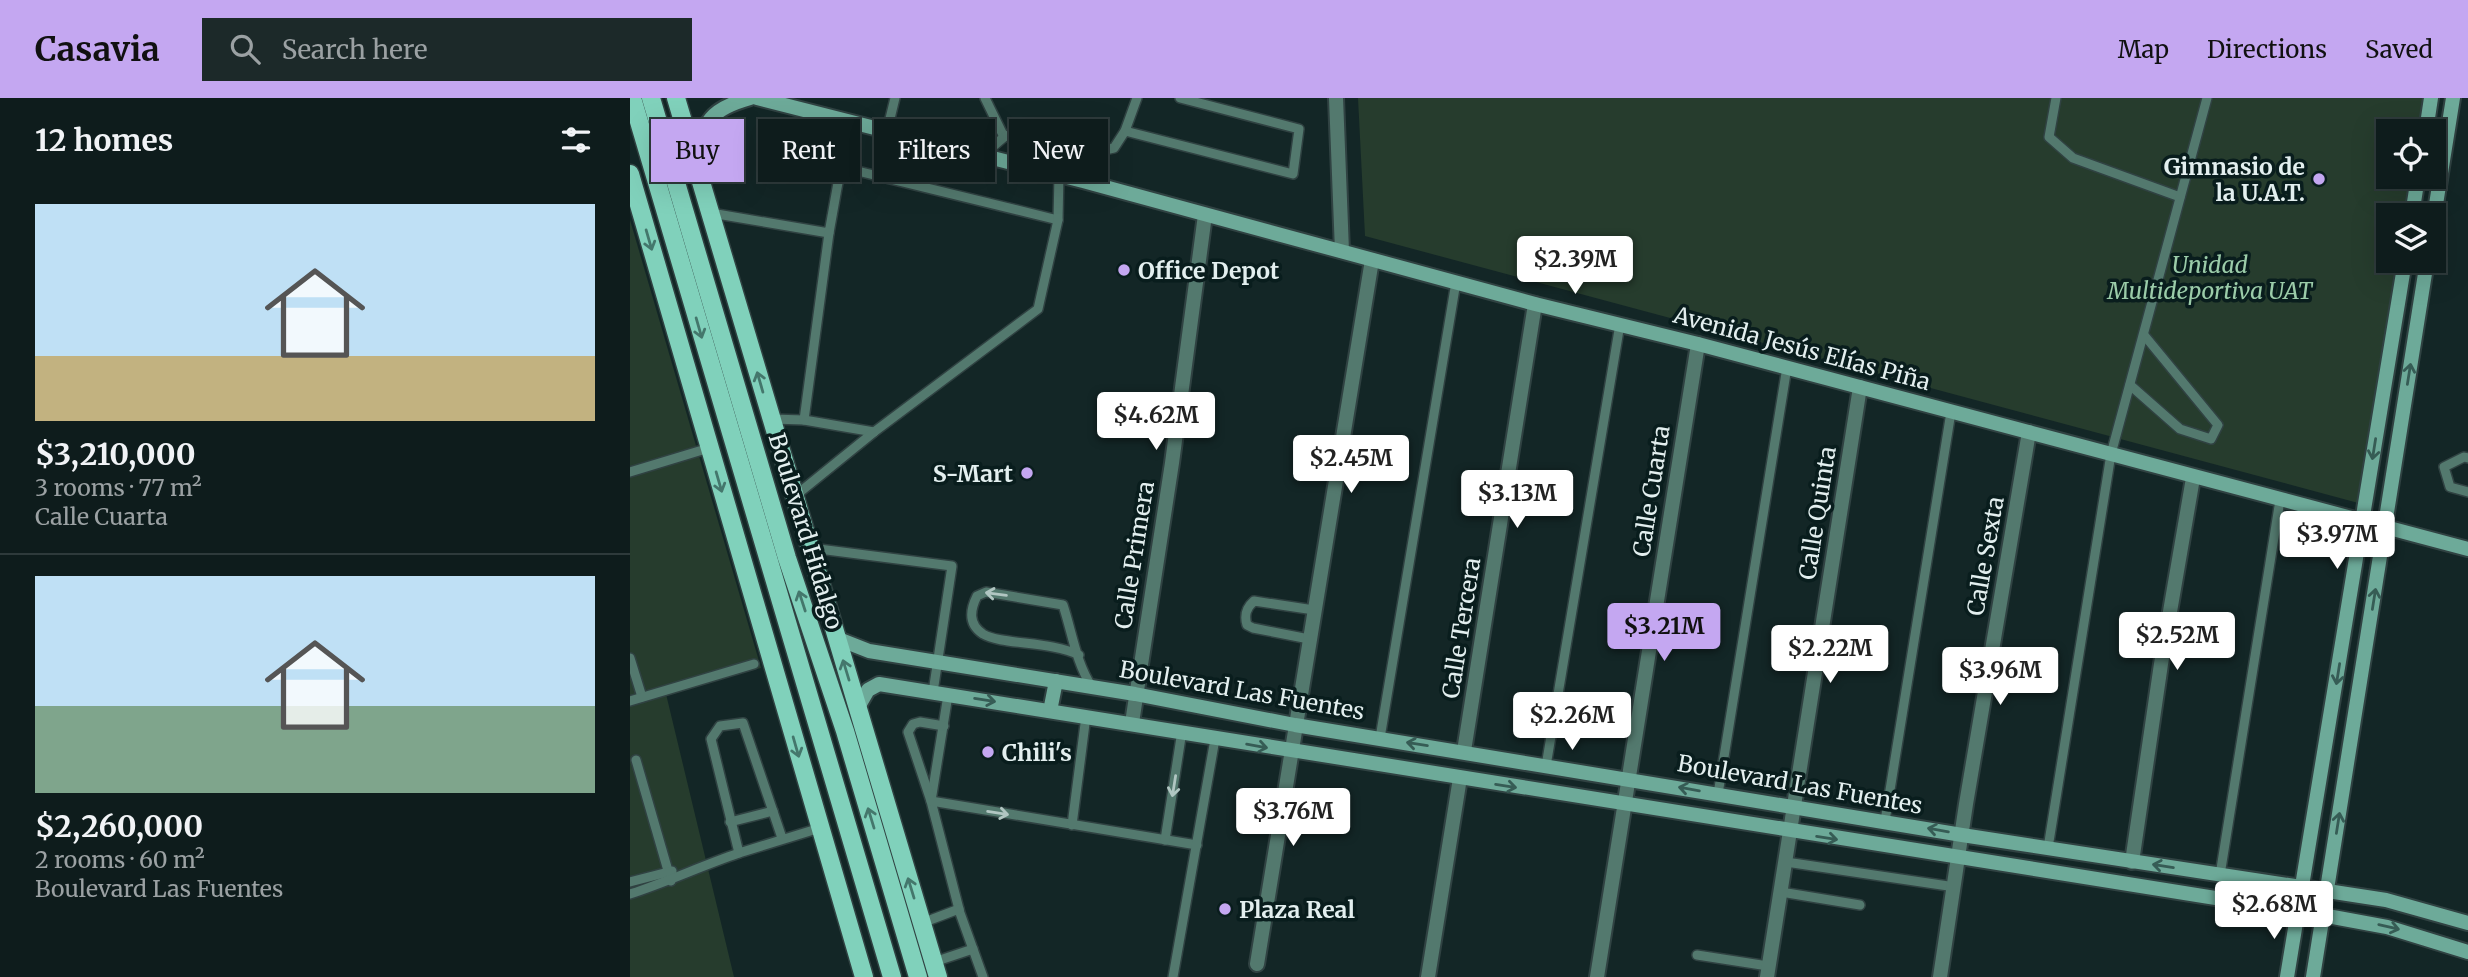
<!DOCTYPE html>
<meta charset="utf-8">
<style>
:root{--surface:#0e1c1c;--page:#1c2929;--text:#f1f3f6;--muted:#9ba1a3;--line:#2e3a3b;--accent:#c4a7f1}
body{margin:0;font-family:Merriweather,serif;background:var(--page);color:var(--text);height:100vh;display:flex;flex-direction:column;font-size:26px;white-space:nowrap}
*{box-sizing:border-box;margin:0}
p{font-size:23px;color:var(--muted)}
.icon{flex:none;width:38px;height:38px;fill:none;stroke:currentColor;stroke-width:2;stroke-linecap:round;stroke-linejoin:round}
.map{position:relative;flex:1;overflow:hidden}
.details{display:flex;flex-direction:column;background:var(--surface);width:630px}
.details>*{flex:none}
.guide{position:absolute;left:21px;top:21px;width:665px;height:63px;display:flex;gap:14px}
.buttons{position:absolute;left:1746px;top:21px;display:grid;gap:14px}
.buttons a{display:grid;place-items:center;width:70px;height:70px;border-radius:0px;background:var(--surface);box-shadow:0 7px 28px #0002,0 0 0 2px var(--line);font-size:35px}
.price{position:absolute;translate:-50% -60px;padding:0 16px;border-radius:7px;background:#fff;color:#222;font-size:23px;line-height:46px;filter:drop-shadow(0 2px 4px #0008)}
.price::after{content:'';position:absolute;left:50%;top:42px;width:21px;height:16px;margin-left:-10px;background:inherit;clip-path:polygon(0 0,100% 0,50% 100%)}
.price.selected{background:var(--accent);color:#111}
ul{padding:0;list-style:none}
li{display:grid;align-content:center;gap:14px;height:371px;padding:0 35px}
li+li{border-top:2px solid var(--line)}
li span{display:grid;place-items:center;height:217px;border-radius:0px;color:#555}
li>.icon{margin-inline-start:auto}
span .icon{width:126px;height:126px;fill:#fffc;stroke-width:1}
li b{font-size:30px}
h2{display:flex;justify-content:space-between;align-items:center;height:84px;padding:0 35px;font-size:30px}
.chip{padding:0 24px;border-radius:0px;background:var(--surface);box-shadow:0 7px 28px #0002,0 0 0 2px var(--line);font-size:24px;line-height:63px}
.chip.selected{background:var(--accent);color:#111}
header{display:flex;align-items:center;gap:42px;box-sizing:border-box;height:98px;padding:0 35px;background:var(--accent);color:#111}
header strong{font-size:33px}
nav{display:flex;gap:38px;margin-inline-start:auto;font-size:24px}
.search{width:490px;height:63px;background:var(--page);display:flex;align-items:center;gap:18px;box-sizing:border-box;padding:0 24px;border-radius:0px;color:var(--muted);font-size:26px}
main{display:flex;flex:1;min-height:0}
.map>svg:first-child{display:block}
.green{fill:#263c2d}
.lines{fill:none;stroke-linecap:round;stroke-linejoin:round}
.lane-casing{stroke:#304242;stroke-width:12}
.street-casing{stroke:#304242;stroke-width:18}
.secondary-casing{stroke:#304242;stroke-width:18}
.primary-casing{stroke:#304242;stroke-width:21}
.lane{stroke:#53796e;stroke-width:9}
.street{stroke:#53796e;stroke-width:14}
.secondary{stroke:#6daa99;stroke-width:14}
.primary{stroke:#80d1bb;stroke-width:18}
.oneway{stroke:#44776c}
.oneway2{stroke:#365c55}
.oneway3{stroke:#b1c6c2}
.poi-dot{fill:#c4a7f1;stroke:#091d1d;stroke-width:2.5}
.labels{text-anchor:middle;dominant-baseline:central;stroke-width:7;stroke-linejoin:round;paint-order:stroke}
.poi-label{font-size:23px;font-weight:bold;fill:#e3efef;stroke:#091d1d;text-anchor:start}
.park-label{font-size:23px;font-style:italic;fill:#9bcca9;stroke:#091d1d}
.street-label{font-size:23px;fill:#e3efef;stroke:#091d1d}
</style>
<header>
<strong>Casavia</strong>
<div class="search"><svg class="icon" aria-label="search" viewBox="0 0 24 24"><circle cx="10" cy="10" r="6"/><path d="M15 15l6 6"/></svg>Search here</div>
<nav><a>Map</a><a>Directions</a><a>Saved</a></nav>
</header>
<main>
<section class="details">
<h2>12 homes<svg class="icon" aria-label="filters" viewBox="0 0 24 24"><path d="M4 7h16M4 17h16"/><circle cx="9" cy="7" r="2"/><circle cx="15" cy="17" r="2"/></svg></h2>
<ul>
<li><span style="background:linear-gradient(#bfe0f5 70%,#c2b280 0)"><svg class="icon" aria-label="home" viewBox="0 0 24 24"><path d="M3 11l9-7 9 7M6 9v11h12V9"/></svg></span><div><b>$3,210,000</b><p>3 rooms · 77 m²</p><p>Calle Cuarta</p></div></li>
<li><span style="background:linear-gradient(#bfe0f5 60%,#7fa58c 0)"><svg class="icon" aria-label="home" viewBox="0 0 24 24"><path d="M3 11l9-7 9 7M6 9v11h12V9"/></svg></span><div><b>$2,260,000</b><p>2 rooms · 60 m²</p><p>Boulevard Las Fuentes</p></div></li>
</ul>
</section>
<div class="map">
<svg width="1838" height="879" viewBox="0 0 1838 879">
<rect width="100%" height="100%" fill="#132626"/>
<!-- green -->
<g class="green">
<polygon points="728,0 1796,0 1790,33 1759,33 1759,79 1783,79 1777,117 1759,117 1759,163 1770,163 1732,406 735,138"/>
<polygon points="0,122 131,570 36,596 104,879 0,879"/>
</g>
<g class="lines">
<!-- lane casing -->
<g class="lane-casing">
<g id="lane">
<polyline points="355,0 374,39"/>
<polyline points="1426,0 1419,39 1443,60 1550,99"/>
<polyline points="257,33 265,0"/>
<polyline points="495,33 663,76 669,31 550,0"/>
<polyline points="352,58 374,39 392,31 428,41 447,58 453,83"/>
<polyline points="447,58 484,50 495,33 507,0"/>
<polyline points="211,69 428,122"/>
<polyline points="81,115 199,135 219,23"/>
<polyline points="1500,287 1550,331 1581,341 1588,327 1514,237"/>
<polyline points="142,321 174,322 244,334"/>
<polyline points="174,322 199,135"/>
<polyline points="1838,360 1834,359 1814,369 1820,389 1838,394"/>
<polyline points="0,374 79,350"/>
<polyline points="165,398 244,334 408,211 428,122 429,76"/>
<polyline points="181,450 322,468 303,594"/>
<path d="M679,541L623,530L617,527C614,517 616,510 624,503L684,512"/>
<path d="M449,557C421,543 371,547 353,536C338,526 340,512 347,498L356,494L433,507C442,534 446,565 462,589"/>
<polyline points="0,560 12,599"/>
<polyline points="318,597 301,703 330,815 353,879"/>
<polyline points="0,603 124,566"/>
<polyline points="314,628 290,624 283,626 278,634 301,703 567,747"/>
<polyline points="750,640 826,184"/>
<polyline points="6,662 41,783"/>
<polyline points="916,668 990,226"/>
<polyline points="1088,696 1157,269"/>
<polyline points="1255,723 1321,314"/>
<polyline points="100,724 143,713"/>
<polyline points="442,727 456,618"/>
<polyline points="152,740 113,625 90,628 81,641 109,755 190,730"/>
<polyline points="535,742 552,633"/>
<polyline points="1418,750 1481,356 1577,0"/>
<polyline points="1156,764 1325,789"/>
<polyline points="1590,777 1650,402"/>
<polyline points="0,784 42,773"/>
<polyline points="1151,794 1230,807"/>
<path d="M0,796C37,784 71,768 109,755"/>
<polyline points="292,825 329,811"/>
<polyline points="1067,857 1138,868"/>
<polyline points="304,864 343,851"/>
<polyline points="543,879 585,641"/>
</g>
</g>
<!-- street casing -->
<g class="street-casing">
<g id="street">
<polyline points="706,0 712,153"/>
<polyline points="502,625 542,365 575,117"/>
<polyline points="834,653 905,206"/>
<polyline points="1502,764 1531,566 1563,380"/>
<polyline points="627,866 742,162"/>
<polyline points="798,879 830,680"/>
<polyline points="967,879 1068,246"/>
<polyline points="1137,879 1230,289"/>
<polyline points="1310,879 1336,706 1399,334"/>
</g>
</g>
<!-- secondary casing -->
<g class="secondary-casing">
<g id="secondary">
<polyline points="127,0 453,83 905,206 1068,246 1838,451"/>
<polyline points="1796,33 1801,0"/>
<path d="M67,63C72,23 81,11 120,0"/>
<polyline points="1782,117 1788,79"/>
<polyline points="1804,119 1823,0"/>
<polyline points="206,540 239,553 505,596 665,627 1332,737 1756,802 1838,825"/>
<polyline points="227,611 238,592 249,586 1692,817 1757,829 1838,854"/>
<polyline points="420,613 426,583"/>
<polyline points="1657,879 1775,163"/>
<polyline points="1683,879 1797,163"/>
</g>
</g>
<!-- primary casing -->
<g class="primary-casing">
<g id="primary">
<polyline points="2,0 262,879"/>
<polyline points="21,0 157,460 215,633 288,879"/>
<polyline points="46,0 308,879"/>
<polyline points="0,76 234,879"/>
</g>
</g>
<!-- lane -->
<use href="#lane" class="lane"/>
<!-- street -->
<use href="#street" class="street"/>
<!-- secondary -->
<use href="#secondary" class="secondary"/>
<!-- primary -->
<use href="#primary" class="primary"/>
</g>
<!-- one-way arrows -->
<defs><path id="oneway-shaft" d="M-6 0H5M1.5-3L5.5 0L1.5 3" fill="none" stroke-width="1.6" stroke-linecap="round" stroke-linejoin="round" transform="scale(1.75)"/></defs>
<g class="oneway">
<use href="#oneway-shaft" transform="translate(19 142) rotate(74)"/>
<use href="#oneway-shaft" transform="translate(69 230) rotate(74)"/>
<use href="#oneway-shaft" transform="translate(130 284) rotate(-106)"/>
<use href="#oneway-shaft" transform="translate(89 384) rotate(74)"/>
<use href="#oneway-shaft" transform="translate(172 503) rotate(-108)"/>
<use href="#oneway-shaft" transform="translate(216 572) rotate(-107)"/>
<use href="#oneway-shaft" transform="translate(166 649) rotate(74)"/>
<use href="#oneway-shaft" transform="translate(241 720) rotate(-107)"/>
<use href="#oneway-shaft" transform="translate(281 790) rotate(-107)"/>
</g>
<g class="oneway2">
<use href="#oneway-shaft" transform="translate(1779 276) rotate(-81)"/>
<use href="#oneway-shaft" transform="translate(1744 351) rotate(99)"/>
<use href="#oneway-shaft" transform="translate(1744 501) rotate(-81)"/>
<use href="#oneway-shaft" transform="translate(1708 576) rotate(99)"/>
<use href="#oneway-shaft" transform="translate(355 602) rotate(9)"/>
<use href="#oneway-shaft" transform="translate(787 646) rotate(-171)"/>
<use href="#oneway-shaft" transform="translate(627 648) rotate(10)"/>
<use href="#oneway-shaft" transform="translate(876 688) rotate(9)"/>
<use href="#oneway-shaft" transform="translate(1059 691) rotate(-170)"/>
<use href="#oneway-shaft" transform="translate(1708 725) rotate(-81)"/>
<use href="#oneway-shaft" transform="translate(1308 732) rotate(-170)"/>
<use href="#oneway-shaft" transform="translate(1197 740) rotate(9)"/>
<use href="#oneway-shaft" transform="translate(1533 768) rotate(-171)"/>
<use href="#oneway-shaft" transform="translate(1759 829) rotate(13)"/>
</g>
<g class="oneway3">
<use href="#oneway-shaft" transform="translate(366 496) rotate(-173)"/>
<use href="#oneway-shaft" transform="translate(544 688) rotate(99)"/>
<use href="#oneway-shaft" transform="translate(368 715) rotate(9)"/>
</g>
<!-- markers -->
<g class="poi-dot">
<circle cx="1689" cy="81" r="7"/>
<circle cx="494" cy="172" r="7"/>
<circle cx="397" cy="375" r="7"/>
<circle cx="358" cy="654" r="7"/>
<circle cx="595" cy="811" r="7"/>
</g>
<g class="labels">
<!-- poi labels -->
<g class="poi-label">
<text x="1675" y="68" text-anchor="end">Gimnasio de<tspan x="1675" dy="26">la U.A.T.</tspan></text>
<text x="508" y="172">Office Depot</text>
<text x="383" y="375" text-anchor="end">S-Mart</text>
<text x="372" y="654">Chili's</text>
<text x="609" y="811">Plaza Real</text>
</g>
<!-- park labels -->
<g class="park-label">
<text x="1580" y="166">Unidad<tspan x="1580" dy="26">Multideportiva UAT</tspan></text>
</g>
<!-- street labels -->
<g class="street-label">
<text transform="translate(1172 250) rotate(15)">Avenida Jesús Elías Piña</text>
<text transform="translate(1021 393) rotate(-81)">Calle Cuarta</text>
<text transform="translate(1187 415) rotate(-81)">Calle Quinta</text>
<text transform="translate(176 433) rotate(73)">Boulevard Hidalgo</text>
<text transform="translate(504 457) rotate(-81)">Calle Primera</text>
<text transform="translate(1355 458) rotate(-80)">Calle Sexta</text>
<text transform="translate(831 530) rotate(-81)">Calle Tercera</text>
<text transform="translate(612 592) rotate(10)">Boulevard Las Fuentes</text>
<text transform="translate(1170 686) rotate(10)">Boulevard Las Fuentes</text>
</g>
</g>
</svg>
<div class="buttons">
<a><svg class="icon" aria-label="locate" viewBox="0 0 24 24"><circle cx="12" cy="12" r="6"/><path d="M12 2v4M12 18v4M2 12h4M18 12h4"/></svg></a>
<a><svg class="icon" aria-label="layers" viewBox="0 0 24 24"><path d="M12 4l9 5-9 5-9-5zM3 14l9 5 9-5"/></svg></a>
</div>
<b class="price" style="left:945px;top:198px">$2.39M</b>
<b class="price" style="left:526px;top:354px">$4.62M</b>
<b class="price" style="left:721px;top:397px">$2.45M</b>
<b class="price" style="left:887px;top:432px">$3.13M</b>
<b class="price" style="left:1707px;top:473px">$3.97M</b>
<b class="price selected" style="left:1034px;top:565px">$3.21M</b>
<b class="price" style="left:1547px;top:574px">$2.52M</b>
<b class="price" style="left:1200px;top:587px">$2.22M</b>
<b class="price" style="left:1370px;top:609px">$3.96M</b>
<b class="price" style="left:942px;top:654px">$2.26M</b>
<b class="price" style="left:663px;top:750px">$3.76M</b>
<b class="price" style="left:1644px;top:843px">$2.68M</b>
<div class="guide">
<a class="chip selected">Buy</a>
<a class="chip">Rent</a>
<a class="chip">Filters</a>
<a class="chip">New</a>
</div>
</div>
</main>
